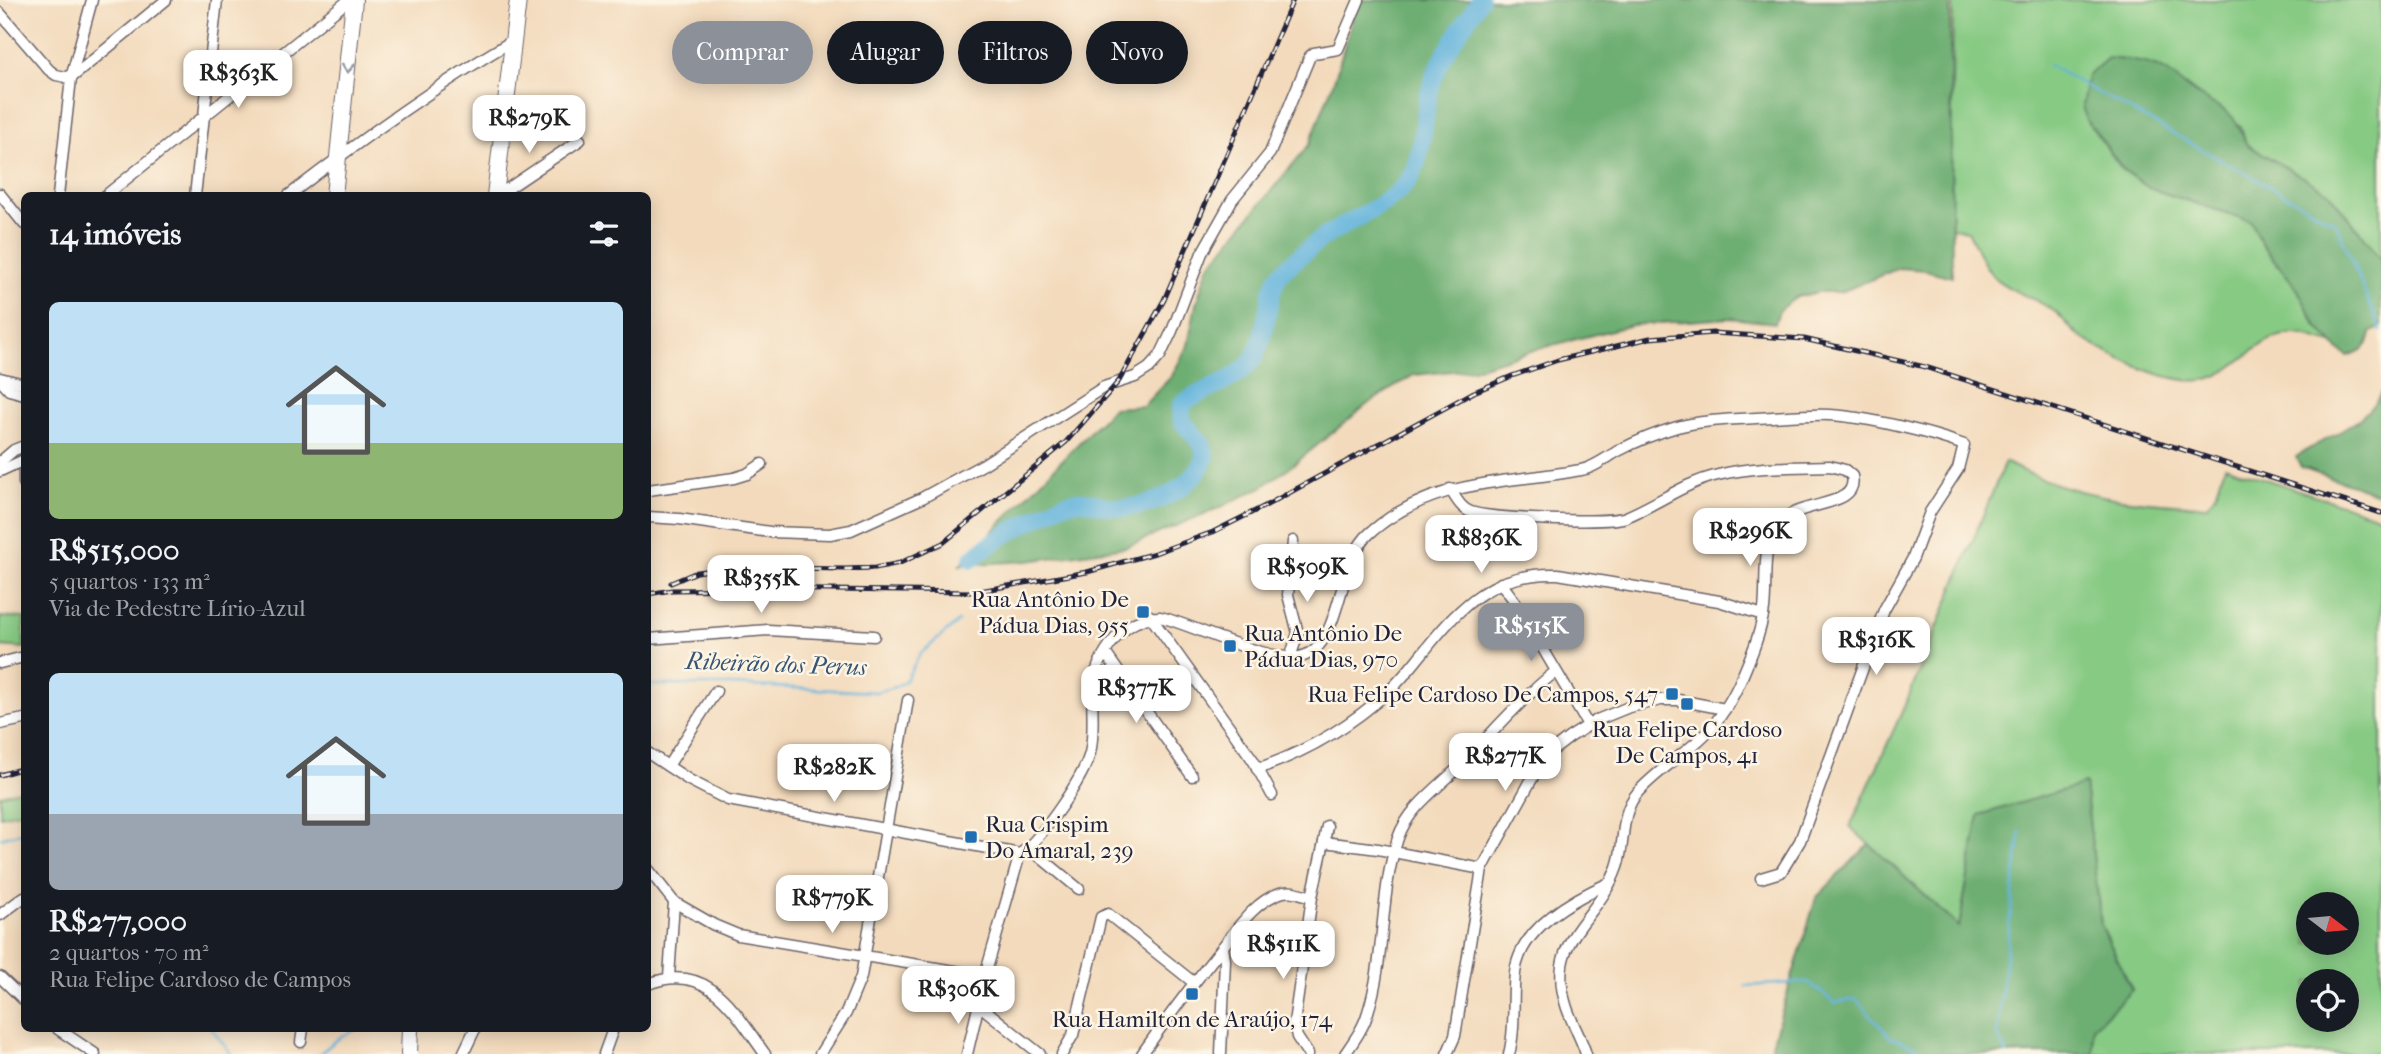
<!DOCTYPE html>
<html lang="pt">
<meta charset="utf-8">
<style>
:root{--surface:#171b24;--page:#242831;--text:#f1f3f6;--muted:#9ea1a6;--accent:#8c9099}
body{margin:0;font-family:"IM FELL French Canon",serif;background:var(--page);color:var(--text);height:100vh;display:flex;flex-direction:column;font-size:26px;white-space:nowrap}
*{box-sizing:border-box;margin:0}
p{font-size:23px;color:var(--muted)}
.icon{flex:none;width:38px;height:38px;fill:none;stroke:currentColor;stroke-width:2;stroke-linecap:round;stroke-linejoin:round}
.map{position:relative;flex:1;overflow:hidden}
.drawer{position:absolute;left:21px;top:192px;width:630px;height:840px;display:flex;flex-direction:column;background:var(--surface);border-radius:10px;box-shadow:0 4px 18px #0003}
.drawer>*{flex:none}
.banner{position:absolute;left:672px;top:21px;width:665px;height:63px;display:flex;gap:14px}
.needle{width:46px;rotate:106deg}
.fabs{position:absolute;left:2296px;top:892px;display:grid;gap:14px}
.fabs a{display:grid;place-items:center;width:63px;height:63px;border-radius:50%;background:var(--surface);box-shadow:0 4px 18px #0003;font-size:35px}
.price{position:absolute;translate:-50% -60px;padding:0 16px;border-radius:14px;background:#fff;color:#222;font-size:23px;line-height:46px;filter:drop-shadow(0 2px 4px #0008)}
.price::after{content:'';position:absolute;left:50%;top:42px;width:21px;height:16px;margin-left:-10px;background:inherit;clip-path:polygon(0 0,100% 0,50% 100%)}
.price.current{background:var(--accent);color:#fff}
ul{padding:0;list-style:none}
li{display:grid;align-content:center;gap:14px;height:371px;padding:0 28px}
li span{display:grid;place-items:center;height:217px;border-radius:10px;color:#555}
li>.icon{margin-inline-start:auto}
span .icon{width:126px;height:126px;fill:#fffc;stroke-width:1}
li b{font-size:30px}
h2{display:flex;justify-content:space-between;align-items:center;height:84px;padding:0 28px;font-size:30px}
.chip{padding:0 24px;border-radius:32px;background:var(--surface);box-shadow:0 4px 18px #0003;font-size:24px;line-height:63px}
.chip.current{background:var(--accent);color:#fff}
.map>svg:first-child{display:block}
.green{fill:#87ca84;stroke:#547660;stroke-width:2;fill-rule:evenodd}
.forest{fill:#6dae72;stroke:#486856;stroke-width:2}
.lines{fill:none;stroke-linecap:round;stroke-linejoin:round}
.stream{stroke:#61b2dc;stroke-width:2.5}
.river{stroke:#61b2dc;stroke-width:18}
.street-casing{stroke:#6b6268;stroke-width:13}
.secondary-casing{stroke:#6b6268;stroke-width:18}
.street{stroke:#fff;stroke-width:10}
.secondary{stroke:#fff;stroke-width:16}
.rail-casing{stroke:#22223b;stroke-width:5}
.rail{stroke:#fcf5e5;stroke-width:2.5;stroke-dasharray:8;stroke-linecap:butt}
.oneway{stroke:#9c9ca7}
.poi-dot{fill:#1f6fb2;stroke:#fcf5e5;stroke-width:2.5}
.labels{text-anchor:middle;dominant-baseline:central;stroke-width:5;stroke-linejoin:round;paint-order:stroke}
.poi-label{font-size:23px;fill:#22223b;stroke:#fcf5e5;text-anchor:end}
.water-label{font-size:24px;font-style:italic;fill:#385473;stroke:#fcf5e5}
</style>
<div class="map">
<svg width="2381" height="1054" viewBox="0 0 2381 1054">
<rect width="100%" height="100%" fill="#fcf5e5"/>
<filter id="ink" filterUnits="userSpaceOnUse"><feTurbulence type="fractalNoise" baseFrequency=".0143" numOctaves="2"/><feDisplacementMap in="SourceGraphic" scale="14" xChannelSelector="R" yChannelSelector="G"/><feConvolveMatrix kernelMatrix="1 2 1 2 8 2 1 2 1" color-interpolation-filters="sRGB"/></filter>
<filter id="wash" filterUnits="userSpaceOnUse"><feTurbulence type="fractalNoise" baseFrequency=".00686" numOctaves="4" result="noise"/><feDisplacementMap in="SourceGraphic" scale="28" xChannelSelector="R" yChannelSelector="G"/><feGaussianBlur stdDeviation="1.57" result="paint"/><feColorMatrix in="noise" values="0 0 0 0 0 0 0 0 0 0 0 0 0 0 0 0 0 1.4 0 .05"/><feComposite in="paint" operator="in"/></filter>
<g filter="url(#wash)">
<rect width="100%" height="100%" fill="#f3dabc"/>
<!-- green -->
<g class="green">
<path d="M1953,0H2381V261L2370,244L2328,193L2246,144L2241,126L2164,70L2086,119L2122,169L2149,188L2251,221L2263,246L2297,288L2316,325L2332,343C2320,341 2309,335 2296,334C2257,333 2238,375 2202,380C2168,385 2105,354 2078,335C2069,329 2064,318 2055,312C2038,298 2011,293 1995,278C1982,265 1977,247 1968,231L1951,227Z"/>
<path d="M2005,462C2072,498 2131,502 2206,506L2216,494L2225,466L2381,517V1054H2093L2092,1028L2132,989L2101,925L2085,784L1979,815L1959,927L1850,827L1909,696ZM2308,905H2347V943H2308ZM2308,982H2347V1020H2308Z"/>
<polygon points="0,617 24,618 24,648 0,646"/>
<polygon points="24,789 24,811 0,816 0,795"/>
</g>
<!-- forest -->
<g class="forest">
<polygon points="1358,0 1950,0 1952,277 1925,270 1899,268 1841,292 1818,292 1797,297 1780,309 1775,323 1729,318 1632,325 1537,349 1473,369 1414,375 1369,403 1294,464 1262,487 1223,506 1126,547 1028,561 960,565 1113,408 1143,406 1172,376 1188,345 1196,304 1208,267 1309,145 1335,78"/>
<path d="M2108,58C2127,60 2149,61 2167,72C2176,78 2184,86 2193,92C2221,110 2236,109 2246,144L2328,192L2370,244L2381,261V327L2371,333C2369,348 2362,351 2348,356L2337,348L2316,325L2297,288L2263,246L2251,221L2149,188L2123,169L2086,119L2082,106L2087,76Z"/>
<path d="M2381,394V495L2301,467L2296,457C2329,434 2357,431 2381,394Z"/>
<polygon points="2085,784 2101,925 2132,990 2093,1028 2093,1054 1769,1054 1816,898 1869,844 1959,927 1979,815"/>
</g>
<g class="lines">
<!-- stream -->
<g class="stream">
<polyline points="2048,65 2336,223 2381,331"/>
<polyline points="648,685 730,685 876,692 895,687 905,681 920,654 958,622"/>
<polyline points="0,838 24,832"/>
<polyline points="1745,986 1808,982 1835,1003 1856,999 1890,1037 1932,1054"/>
<polyline points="212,1029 231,1054"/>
<polyline points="319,1054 338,1039 356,1029"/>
<polyline points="2007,1054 1997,1033 2020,832"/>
</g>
<!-- river -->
<path class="river" d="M972,559C992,540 1016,529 1040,516C1050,511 1059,504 1070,502C1088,497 1104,509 1123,508C1156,506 1193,488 1206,456L1202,444L1182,421L1181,405C1202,388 1236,383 1252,360C1270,334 1265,288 1283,271C1297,258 1313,244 1329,234C1352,219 1398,201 1411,176C1424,151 1423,120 1429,93C1437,61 1462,28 1480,0"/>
</g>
</g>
<g filter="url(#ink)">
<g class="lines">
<!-- street casing -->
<g class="street-casing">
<g id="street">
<polyline points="0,13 49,70 56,75 71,78 166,0"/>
<polyline points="0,194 24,224"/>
<polyline points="58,196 71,78 92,0"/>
<polyline points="105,196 349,0"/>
<polyline points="195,196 217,0"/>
<path d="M288,196C360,140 434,87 512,41"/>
<polyline points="497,196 580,140"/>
<polyline points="0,378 24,384"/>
<polyline points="0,380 9,390 24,394"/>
<polyline points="0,462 14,450 24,446"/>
<polyline points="0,471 24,460"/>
<polyline points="24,471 24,483"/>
<path d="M1450,489C1456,498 1461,509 1471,512C1490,519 1609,524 1626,517C1658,504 1684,483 1718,475C1754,466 1794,467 1830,466L1845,470L1852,476C1860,512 1789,497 1773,531C1762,555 1767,583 1764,609C1761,634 1749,661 1739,684C1729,705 1716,725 1699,740C1679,758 1656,772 1638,792C1619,814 1626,842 1617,867C1598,922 1545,938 1566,1005C1571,1022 1581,1037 1586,1054"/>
<polyline points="648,490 734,478 747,474 762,464"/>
<polyline points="648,517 679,519 770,532 830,534 851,530 922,498 984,464 1104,387 1135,377 1149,368 1160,356 1172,331 1202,253 1232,200 1270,153 1310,56 1314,53 1338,49 1359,0"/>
<polyline points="1501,583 1516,603 1588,725"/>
<polyline points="1150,616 1253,760 1272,795"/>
<polyline points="648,639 768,630 874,636"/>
<polyline points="1106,654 1192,776"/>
<polyline points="1290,658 1298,633 1288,595 1293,541"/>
<polyline points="0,663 24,657"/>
<polyline points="0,724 24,719"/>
<polyline points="648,753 689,780 728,800 1020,854"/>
<polyline points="668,766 716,691"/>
<path d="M1257,769C1306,752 1352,725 1390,690C1403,678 1414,663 1425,650C1463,603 1494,572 1558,574L1719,601L1763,615"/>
<polyline points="1327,826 1324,842 1378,849 1482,869"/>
<polyline points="1028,847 1079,889"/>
<polyline points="648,869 674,902 669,977"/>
<polyline points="674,902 714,925 738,935 985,976"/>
<polyline points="0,915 24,897"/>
<polyline points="0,977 24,1000"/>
<path d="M648,984C709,961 734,1011 765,1054"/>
<polyline points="979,1005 1040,1054"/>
<polyline points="58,1029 95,1054"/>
<polyline points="301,1042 303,1029"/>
<polyline points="463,1054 475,1029"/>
<polyline points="604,1054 613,1029"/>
<polyline points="820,1054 846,1013 861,977 908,700"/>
<path d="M967,1054L988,965L1020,854C1041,839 1083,779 1090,753C1095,732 1091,710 1093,689C1096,655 1124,616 1160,617C1192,624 1278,668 1306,655C1343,639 1336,562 1371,532C1434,478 1505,484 1581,470C1594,468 1606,458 1618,451C1637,441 1656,433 1677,427C1703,420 1729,420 1756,418C1780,417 1805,414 1830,415C1867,417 1929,432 1964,445L1958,469L1930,512L1913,558L1884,610L1800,841L1781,872L1761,878"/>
<polyline points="1062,1054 1073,1035 1101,917 1108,914 1193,982"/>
<path d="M1142,1054C1167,1018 1193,984 1221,949C1237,929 1254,902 1280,893C1291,889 1301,894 1312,897"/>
<polyline points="1221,1054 1225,960 1223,947"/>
<polyline points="1308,1054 1297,1037 1294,1023 1312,897 1324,842"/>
<path d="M1345,1054C1354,1041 1364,1027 1368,1012C1386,956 1379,894 1398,838C1409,806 1442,785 1464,762C1494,731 1521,699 1555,672"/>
<polyline points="1447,1054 1455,1036 1482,869 1544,757 1570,737 1597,720 1629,707 1661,700 1678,700 1725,709"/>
<path d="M1509,1054C1516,1028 1512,1000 1515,973C1520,928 1573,899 1609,883"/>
</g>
</g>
<!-- secondary casing -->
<g class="secondary-casing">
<g id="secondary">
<polyline points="334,196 354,0"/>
<polyline points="495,196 518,0"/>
<polyline points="409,1054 410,1029"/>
</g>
</g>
<!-- street -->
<use href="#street" class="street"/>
<!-- secondary -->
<use href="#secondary" class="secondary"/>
<!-- rail casing -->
<g class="rail-casing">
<g id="rail">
<polyline points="671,583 697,572 733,567 844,569 875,568 900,563 943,543 1066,442 1119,381 1164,300 1293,0"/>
<polyline points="648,594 672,590 756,589 974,592 1087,572 1155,553 1213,532 1265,506 1474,392 1512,376 1558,360 1650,338 1713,333 1804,339 1925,367 2381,513"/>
<polyline points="0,775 24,768"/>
</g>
</g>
<!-- rail -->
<use href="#rail" class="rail"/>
</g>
<!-- one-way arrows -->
<defs><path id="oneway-chevron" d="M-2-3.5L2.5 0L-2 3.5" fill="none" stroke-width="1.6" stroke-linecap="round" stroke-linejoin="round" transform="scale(1.75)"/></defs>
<use class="oneway" href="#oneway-chevron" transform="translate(348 68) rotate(95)"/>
</g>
<!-- markers -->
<g class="poi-dot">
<rect x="1136" y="605" width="14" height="14" rx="3.5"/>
<rect x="1223" y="639" width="14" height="14" rx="3.5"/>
<rect x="1665" y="687" width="14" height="14" rx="3.5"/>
<rect x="1680" y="697" width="14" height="14" rx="3.5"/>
<rect x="964" y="830" width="14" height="14" rx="3.5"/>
<rect x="1185" y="987" width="14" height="14" rx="3.5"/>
</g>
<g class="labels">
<!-- poi labels -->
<g class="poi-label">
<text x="1129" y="599">Rua Antônio De<tspan x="1129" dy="26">Pádua Dias, 955</tspan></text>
<text x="1244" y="633" text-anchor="start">Rua Antônio De<tspan x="1244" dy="26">Pádua Dias, 970</tspan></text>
<text x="1658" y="694">Rua Felipe Cardoso De Campos, 547</text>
<text x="1687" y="729" text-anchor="middle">Rua Felipe Cardoso<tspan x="1687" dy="26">De Campos, 41</tspan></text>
<text x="985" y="824" text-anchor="start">Rua Crispim<tspan x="985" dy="26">Do Amaral, 239</tspan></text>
<text x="1192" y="1019" text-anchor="middle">Rua Hamilton de Araújo, 174</text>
</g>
<!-- water labels -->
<g class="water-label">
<text transform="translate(776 664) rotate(2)">Ribeirão dos Perus</text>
</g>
</g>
</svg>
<div class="fabs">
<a><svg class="needle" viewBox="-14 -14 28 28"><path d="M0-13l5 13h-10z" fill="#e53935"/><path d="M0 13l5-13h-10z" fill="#9ea1a6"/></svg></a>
<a><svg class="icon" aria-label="locate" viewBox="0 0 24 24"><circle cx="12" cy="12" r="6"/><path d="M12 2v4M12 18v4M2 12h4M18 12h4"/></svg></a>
</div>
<b class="price" style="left:238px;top:110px">R$363K</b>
<b class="price" style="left:529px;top:155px">R$279K</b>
<b class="price" style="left:1750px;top:568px">R$296K</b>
<b class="price" style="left:1481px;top:575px">R$836K</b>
<b class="price" style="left:1307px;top:604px">R$509K</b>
<b class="price" style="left:761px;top:615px">R$355K</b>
<b class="price current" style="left:1531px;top:663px">R$515K</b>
<b class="price" style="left:1876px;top:677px">R$316K</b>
<b class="price" style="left:1136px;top:725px">R$377K</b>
<b class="price" style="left:1505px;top:793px">R$277K</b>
<b class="price" style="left:834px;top:804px">R$282K</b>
<b class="price" style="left:832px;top:935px">R$779K</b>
<b class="price" style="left:1283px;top:981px">R$511K</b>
<b class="price" style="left:958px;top:1026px">R$306K</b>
<div class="banner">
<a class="chip current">Comprar</a>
<a class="chip">Alugar</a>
<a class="chip">Filtros</a>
<a class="chip">Novo</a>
</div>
<section class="drawer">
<h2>14 imóveis<svg class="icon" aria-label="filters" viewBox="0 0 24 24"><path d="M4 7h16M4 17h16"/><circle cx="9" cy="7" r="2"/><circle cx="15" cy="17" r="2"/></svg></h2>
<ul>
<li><span style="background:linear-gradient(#bfe0f5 65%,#8fb573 0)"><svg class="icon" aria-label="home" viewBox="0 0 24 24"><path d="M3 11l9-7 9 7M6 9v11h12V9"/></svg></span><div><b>R$515,000</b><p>5 quartos · 133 m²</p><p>Via de Pedestre Lírio-Azul</p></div></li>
<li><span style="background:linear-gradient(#bfe0f5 65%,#9aa5b1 0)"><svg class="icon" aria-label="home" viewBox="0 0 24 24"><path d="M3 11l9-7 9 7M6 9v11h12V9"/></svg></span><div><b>R$277,000</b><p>2 quartos · 70 m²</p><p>Rua Felipe Cardoso de Campos</p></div></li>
</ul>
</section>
</div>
